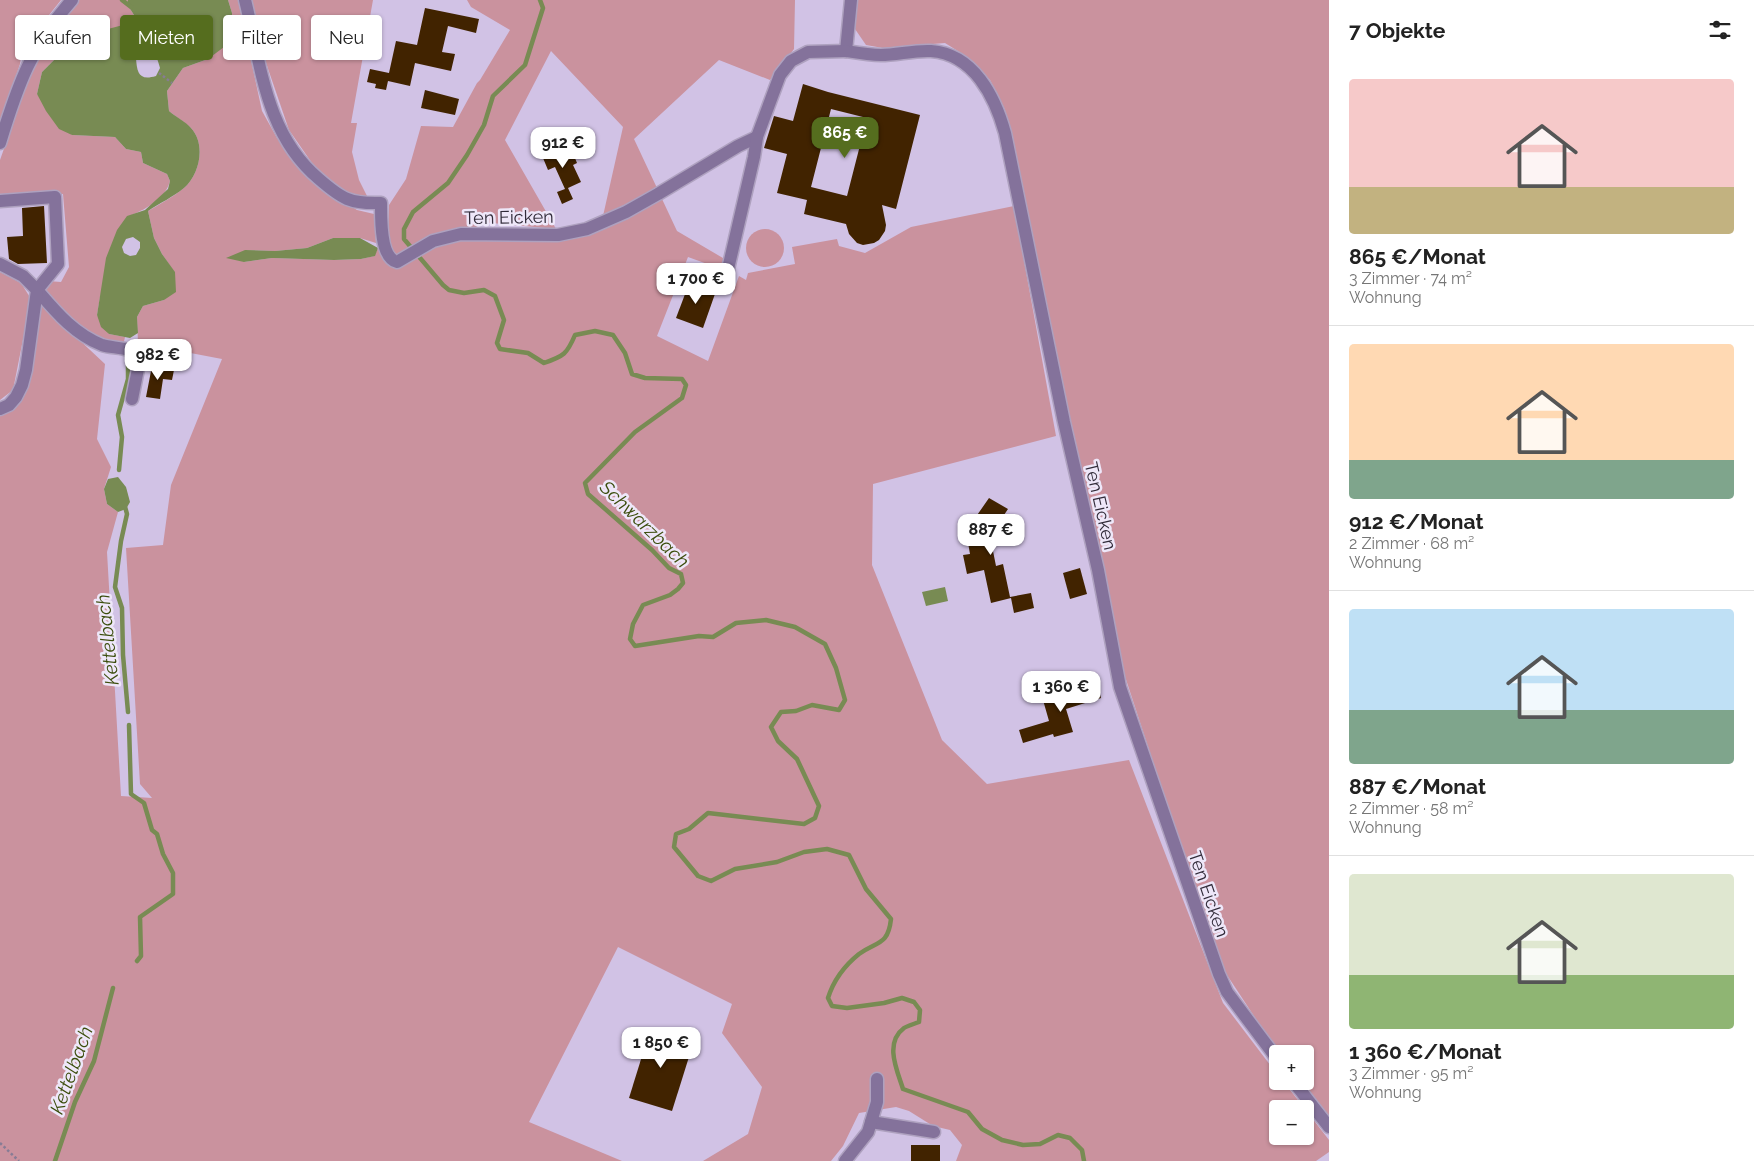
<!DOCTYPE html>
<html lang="de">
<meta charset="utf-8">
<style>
:root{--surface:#fff;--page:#f6f6f6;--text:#222;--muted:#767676;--line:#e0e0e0;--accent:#556d1e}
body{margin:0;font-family:Raleway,sans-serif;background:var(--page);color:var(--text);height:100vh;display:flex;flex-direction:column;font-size:19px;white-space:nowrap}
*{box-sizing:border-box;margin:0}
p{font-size:16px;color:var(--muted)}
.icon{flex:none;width:28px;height:28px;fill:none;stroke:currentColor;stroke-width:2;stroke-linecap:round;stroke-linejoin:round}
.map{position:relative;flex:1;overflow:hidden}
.panel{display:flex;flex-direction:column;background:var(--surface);width:425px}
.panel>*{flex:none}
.guide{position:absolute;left:15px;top:15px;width:475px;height:45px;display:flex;gap:10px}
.fabs{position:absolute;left:1269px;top:1045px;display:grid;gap:10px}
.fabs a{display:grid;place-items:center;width:45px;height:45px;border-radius:5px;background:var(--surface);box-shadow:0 1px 4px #0004;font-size:25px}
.price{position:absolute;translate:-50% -42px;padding:0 11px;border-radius:10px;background:#fff;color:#222;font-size:16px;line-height:32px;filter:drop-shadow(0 1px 2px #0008)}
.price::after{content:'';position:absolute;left:50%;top:30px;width:15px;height:11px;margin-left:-8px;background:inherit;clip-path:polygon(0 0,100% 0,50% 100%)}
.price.current{background:var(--accent);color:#fff}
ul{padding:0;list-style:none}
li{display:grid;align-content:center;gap:10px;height:265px;padding:0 20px}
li+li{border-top:1px solid var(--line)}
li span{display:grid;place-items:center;height:155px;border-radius:5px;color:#555}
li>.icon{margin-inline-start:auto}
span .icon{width:90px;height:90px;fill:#fffc;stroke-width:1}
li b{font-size:21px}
h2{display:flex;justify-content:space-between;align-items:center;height:60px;padding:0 20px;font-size:21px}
.tag{padding:0 18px;border-radius:5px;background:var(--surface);box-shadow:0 1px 4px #0004;font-size:18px;line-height:45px}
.tag.current{background:var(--accent);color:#fff}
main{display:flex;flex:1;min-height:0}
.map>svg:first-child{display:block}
.green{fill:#ca929e}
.water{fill:#788b53;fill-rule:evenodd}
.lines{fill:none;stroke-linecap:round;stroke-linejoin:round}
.stream{stroke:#788b53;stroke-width:4.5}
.building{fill:#412300;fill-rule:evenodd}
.minor-casing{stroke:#aea1bf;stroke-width:15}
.path{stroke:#877c95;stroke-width:2.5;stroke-dasharray:2.5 2.5;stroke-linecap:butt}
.minor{stroke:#84729b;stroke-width:12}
.labels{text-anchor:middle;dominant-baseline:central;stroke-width:5;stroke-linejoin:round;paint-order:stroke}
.street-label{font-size:18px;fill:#312b39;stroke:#eee7f9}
.water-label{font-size:19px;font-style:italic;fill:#3b4d0c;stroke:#eee7f9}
</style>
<main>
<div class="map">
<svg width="1329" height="1161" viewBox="0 0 1329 1161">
<rect width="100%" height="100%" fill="#d1c2e5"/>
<!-- green -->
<g class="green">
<polygon points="0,0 61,0 22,49 20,64 0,123"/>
<path d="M79,0H128L127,4L141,26L136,32L93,33L68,59H55L42,72L37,94L72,135L115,137L126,149L141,152L143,163L167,174L170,181C165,200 144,210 127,217L100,297L97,315L109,334L125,337L123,346L88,334L43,292L48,281L61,282L69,267L63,194L0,197V160L17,112L19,95L44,34Z"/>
<path d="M228,0H238L262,111L277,138L314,182L357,210L374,214L376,243L360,238H333L307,248L275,251L245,250L244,262L272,258L334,260L361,259L374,256L378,248L380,251L388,238L389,205L406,179L421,126L453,127L477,83L480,80L510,30L471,7L467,0H795L794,49L770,80L719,60L634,139L657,188L603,216L623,127L551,51L505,140L556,229L471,221L478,227L474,238L534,241L561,238L607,228L662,199L677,231L728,261L724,270L688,257L657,336L708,361L739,276L746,280L748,273L795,264L792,247L837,239L839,246L865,253L911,227L1014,206L1056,436L873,484L872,565L942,740L987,784L1129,760L1223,1003L1277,1074L1278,1081H1283L1305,1109H1278V1136H1305V1109L1329,1140V1152L1316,1161H956L962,1145L950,1130L933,1126L909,1111L896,1107L859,1113L843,1146L831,1161H703L748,1134L762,1087L722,1033L732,1004L618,947L529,1122L622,1161H0V413L18,400L40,300L74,335L105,364L97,439L111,467L104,489L107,504L118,512L107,552L121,796L152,798L140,784L126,548L163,545L171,485L222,359L138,343L137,317L143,306L164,300L175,273L162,254L154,238L148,211C160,204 173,197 184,188C200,174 206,144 191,128C185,122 176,117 169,111L167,91L183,68L208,59L232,13Z"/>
<polygon points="251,0 373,0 351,123 357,123 352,152 359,180 367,196 354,196 321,176 289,130 264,57"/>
<polygon points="856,0 1329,0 1329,1123 1298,1081 1305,1081 1305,1054 1279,1054 1225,972 1195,890 1118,655 1005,110 990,80 961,53 945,43 883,48 866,45 855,29"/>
<circle cx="765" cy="248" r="19"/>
<polygon points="0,272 21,283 31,299 13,390 0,400"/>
</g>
<!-- water -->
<g class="water">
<path d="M128,0H228L232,13V41L208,59L183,68L167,91L169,111C176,117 185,121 191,128C206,144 200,174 184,188C173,197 160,203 148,211L154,238L162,254L175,272L176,292L164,300L143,306L137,317L138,333L130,338L109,334L101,327L97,315L106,258L117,230L127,216L145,210L168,189L170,181L167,174L143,163L141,152L126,149L115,137L72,135L59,129L46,111L37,94L42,72L55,59H69L93,33L123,25L137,31L141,26L127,4ZM148,50C156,51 158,61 160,68L156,76C139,81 137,73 136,58L140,52ZM133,237L140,242V248L136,255L130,256L124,253L122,247L126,239Z"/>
<polygon points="333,238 360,238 378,248 375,256 361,259 334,260 272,258 244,262 226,258 245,250 275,251 307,248"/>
<polygon points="118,477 126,487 130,502 126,509 118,512 107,504 104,489 108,479"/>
<polygon points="945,587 948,601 926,606 922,592"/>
</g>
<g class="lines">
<!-- stream -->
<g class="stream">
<polyline points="122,0 131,7"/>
<path d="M540,0L543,8L525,65L493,96L484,125L467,155L448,183L413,212L404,229V239L443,285L449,290L464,293L484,290L495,296L504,320L497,343L500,349L528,353L544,363C564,356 567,354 575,335L595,331L613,335L625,353L632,374L645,378L682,379L686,385L682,398L635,432L585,483L588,494L652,550L669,568L681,574L683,583L678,589L670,595L643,605L633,624L630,639L635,646L699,636L713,637L736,623L766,620L795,627L825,644L836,668L845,700L839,710L812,705L796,711L781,712L771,727L778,741L797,759L819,806L815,818L804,824L708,813L689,829L676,834L674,847L698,876L711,881L735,869L777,862L804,852L827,849L849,855L866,889L891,919C888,946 877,941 859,954C844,966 834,979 828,998L832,1006L847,1008L884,1003L902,998L914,1002L920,1010L919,1022C914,1024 907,1026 904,1028C884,1043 897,1070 903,1089L968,1112L982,1129L1002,1140L1023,1145L1040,1144L1058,1135L1070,1138L1082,1150L1084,1161"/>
<polyline points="119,470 122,437 118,415 128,379 128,353"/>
<polyline points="124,503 127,514 121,541 115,587 122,608 123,655 128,712"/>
<polyline points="129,725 131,794 144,803 152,830 157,834 163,854 173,873 173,894 140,917 141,956 137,961"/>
<polyline points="55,1161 75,1102 94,1061 113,988"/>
</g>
</g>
<!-- building -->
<g class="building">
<polygon points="425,8 479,19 476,33 448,26 442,52 455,54 451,71 415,63 410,86 388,81 386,90 375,88 376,84 367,82 370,69 389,73 396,41 417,45"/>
<path d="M803,84L828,92L920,115L896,209L882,205L886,225L885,231L879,240L874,243L863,245L857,243L849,234L846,224L804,214L807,200L777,193L787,154L764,148L774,116L793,121ZM831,109L867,118L847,196L811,187Z"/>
<polygon points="425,90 459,99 455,115 421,108"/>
<polygon points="560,143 563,149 570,146 577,163 573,165 581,182 568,188 573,199 562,204 557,192 565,189 555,167 548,170 543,158 547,156 544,150"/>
<polygon points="44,206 47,263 18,264 9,259 7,237 23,236 22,208"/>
<polygon points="690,281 716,291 703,328 676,318"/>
<polygon points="152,366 174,370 172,380 163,379 160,399 146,397"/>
<polygon points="989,498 1008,509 990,536 996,566 1003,564 1010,597 1031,593 1034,608 1014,613 1011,598 991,603 984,570 967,574 963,555 970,554 966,531"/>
<polygon points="1080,568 1087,594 1070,599 1063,573"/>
<polygon points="1096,682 1101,698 1066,709 1073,732 1054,737 1053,734 1023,743 1019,730 1049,721 1043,700 1062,695 1062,692"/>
<polygon points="651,1027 694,1041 672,1111 629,1098"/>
<rect x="911" y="1145" width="29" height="16"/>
</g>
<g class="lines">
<!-- minor casing -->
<g class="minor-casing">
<g id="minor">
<path d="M245,0C261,64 265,134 319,179C342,199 350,204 381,203C381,218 380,258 397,262L433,241L461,234L558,235L587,229L626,212L658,194L738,146L757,137"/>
<path d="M851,0L846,51C858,53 869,55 881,55C897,55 914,50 931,51C974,54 995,97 1005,133L1064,422L1098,570L1120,687L1219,974L1227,992L1278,1060"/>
<path d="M0,143C17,87 32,44 72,0"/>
<path d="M0,201L55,197L58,264L37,290C56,312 74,334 102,345C113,349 134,346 140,359L132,399"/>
<polyline points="0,264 23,276 37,290 26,370 22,385 16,397 9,405 0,409"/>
<polyline points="728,269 754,157 757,137 780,75 791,61 808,52 846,51"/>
<polyline points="1293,1081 1329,1127"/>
<polyline points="871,1122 934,1132"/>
<polyline points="845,1161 868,1132 877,1102 877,1079"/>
</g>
</g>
<!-- path -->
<g class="path">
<polyline points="159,73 172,83"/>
<polyline points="0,1143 19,1161"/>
</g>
<!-- minor -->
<use href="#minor" class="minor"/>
</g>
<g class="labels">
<!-- street labels -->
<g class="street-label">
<text transform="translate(509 217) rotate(-1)">Ten Eicken</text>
<text transform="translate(1101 506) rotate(77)">Ten Eicken</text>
<text transform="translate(1209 894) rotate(71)">Ten Eicken</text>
</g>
<!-- water labels -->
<g class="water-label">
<text transform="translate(645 524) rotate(44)">Schwarzbach</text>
<text transform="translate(107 640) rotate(-96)">Kettelbach</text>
<text transform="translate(71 1070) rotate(-70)">Kettelbach</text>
</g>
</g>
</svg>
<div class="fabs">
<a>+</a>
<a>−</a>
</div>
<b class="price current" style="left:845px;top:159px">865 €</b>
<b class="price" style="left:563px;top:169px">912 €</b>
<b class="price" style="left:696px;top:305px">1 700 €</b>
<b class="price" style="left:158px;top:381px">982 €</b>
<b class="price" style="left:991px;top:556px">887 €</b>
<b class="price" style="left:1061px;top:713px">1 360 €</b>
<b class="price" style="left:661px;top:1069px">1 850 €</b>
<div class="guide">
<a class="tag">Kaufen</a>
<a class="tag current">Mieten</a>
<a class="tag">Filter</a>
<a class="tag">Neu</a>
</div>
</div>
<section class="panel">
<h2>7 Objekte<svg class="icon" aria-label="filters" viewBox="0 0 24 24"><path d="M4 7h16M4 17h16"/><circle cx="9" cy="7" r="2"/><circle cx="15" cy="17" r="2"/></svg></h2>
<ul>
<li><span style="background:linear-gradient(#f6c9c9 70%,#c2b280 0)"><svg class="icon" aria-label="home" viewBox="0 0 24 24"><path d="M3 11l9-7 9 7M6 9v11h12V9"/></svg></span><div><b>865 €/Monat</b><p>3 Zimmer · 74 m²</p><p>Wohnung</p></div></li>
<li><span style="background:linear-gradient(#ffd9b3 75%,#7fa58c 0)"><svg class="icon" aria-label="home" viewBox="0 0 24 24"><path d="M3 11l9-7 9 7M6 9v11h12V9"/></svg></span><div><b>912 €/Monat</b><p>2 Zimmer · 68 m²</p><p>Wohnung</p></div></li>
<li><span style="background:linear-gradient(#bfe0f5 65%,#7fa58c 0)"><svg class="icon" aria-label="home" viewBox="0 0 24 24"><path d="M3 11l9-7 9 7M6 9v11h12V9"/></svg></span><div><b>887 €/Monat</b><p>2 Zimmer · 58 m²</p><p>Wohnung</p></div></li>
<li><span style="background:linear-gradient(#dfe7d0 65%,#8fb573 0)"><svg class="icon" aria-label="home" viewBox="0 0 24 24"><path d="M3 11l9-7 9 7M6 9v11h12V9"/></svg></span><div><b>1 360 €/Monat</b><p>3 Zimmer · 95 m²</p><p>Wohnung</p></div></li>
</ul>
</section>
</main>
